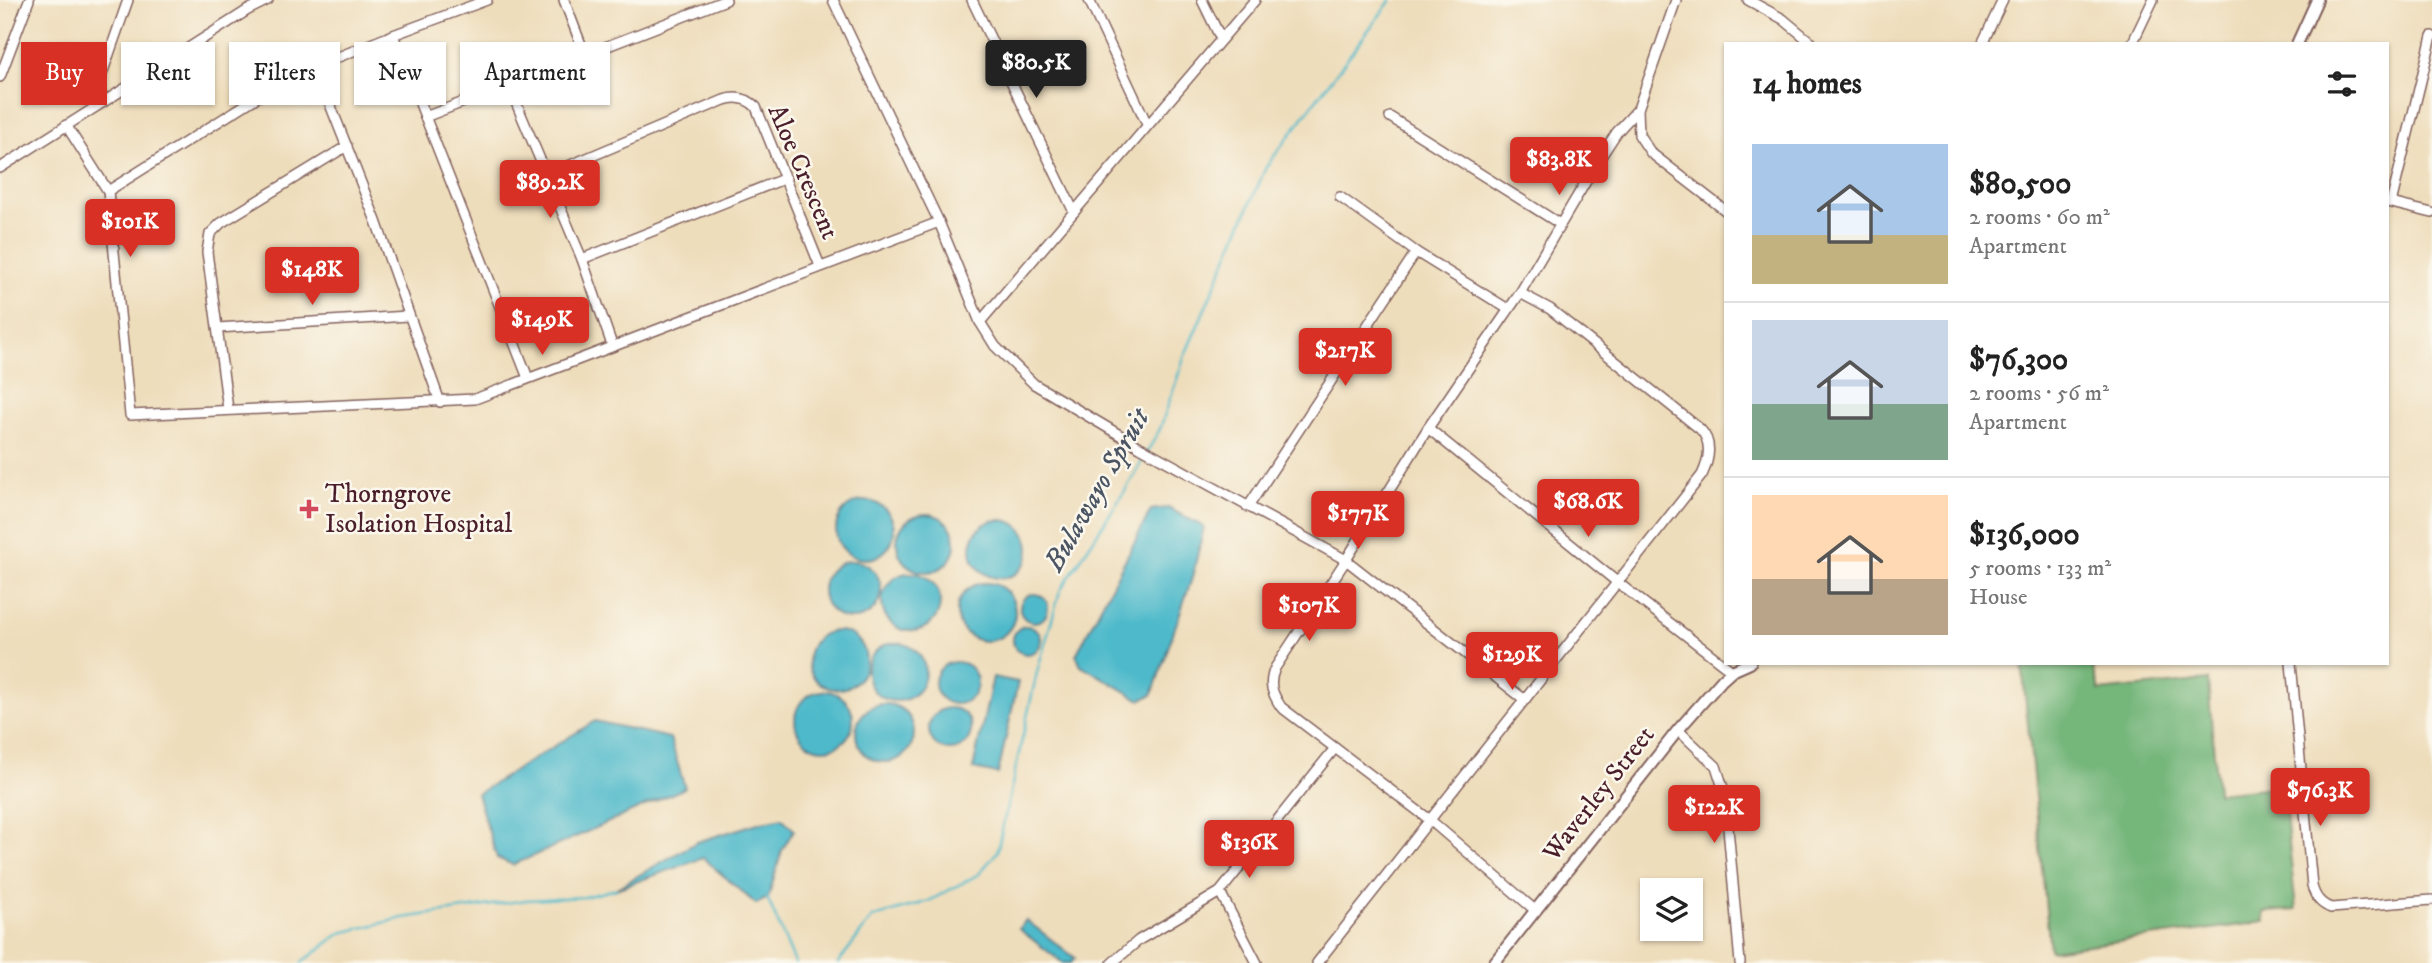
<!DOCTYPE html>
<meta charset="utf-8">
<style>
:root{--surface:#fff;--page:#f2f2f2;--text:#222;--muted:#767676;--line:#e0e0e0;--accent:#d93025}
body{margin:0;font-family:"IM FELL DW Pica",serif;background:var(--page);color:var(--text);height:100vh;display:flex;flex-direction:column;font-size:26px;white-space:nowrap}
*{box-sizing:border-box;margin:0}
p{font-size:23px;color:var(--muted)}
.icon{flex:none;width:38px;height:38px;fill:none;stroke:currentColor;stroke-width:2;stroke-linecap:round;stroke-linejoin:round}
.map{position:relative;flex:1;overflow:hidden}
.panel{position:absolute;left:1724px;top:42px;width:665px;height:623px;display:flex;flex-direction:column;background:var(--surface);border-radius:0px;box-shadow:0 2px 5px #0004}
.panel>*{flex:none}
.guide{position:absolute;left:21px;top:42px;width:665px;height:63px;display:flex;gap:14px}
.controls{position:absolute;left:1640px;top:878px;display:grid;gap:14px}
.controls a{display:grid;place-items:center;width:63px;height:63px;border-radius:0px;background:var(--surface);box-shadow:0 2px 5px #0004;font-size:35px}
.price{position:absolute;translate:-50% -60px;padding:0 16px;border-radius:7px;background:var(--accent);color:#fff;font-size:23px;line-height:46px;filter:drop-shadow(0 2px 4px #0008)}
.price::after{content:'';position:absolute;left:50%;top:42px;width:21px;height:16px;margin-left:-10px;background:inherit;clip-path:polygon(0 0,100% 0,50% 100%)}
.price.selected{background:#222;color:#fff}
ul{padding:0;list-style:none}
li{display:flex;align-items:center;gap:21px;height:175px;padding:0 28px}
li+li{border-top:2px solid var(--line)}
li span{display:grid;place-items:center;flex:none;width:196px;height:140px;border-radius:0px;color:#555}
li>.icon{margin-inline-start:auto}
span .icon{width:84px;height:84px;fill:#fffc;stroke-width:1}
li b{font-size:30px}
h2{display:flex;justify-content:space-between;align-items:center;height:84px;padding:0 28px;font-size:30px}
.pill{padding:0 24px;border-radius:0px;background:var(--surface);box-shadow:0 2px 5px #0004;font-size:24px;line-height:63px}
.pill.selected{background:var(--accent);color:#fff}
.map>svg:first-child{display:block}
.forest{fill:#74b67a;stroke:#5f6a52;stroke-width:2}
.water{fill:#4eb9ca;stroke:#4c6c7a;stroke-width:2}
.lines{fill:none;stroke-linecap:round;stroke-linejoin:round}
.stream{stroke:#4eb9ca;stroke-width:2.5}
.minor-casing{stroke:#83625d;stroke-width:12}
.tertiary-casing{stroke:#83625d;stroke-width:14}
.minor{stroke:#fff;stroke-width:9}
.tertiary{stroke:#fff;stroke-width:10}
.poi-dot{fill:#d1495b;stroke:#fbf7ec;stroke-width:2.5}
.labels{text-anchor:middle;dominant-baseline:central;stroke-width:5;stroke-linejoin:round;paint-order:stroke}
.street-label{font-size:26px;fill:#4a1f2b;stroke:#fbf7ec}
.poi-label{font-size:26px;fill:#4a1f2b;stroke:#fbf7ec;text-anchor:start}
.water-label{font-size:28px;font-style:italic;fill:#4b5563;stroke:#fbf7ec}
</style>
<div class="map">
<svg width="2432" height="963" viewBox="0 0 2432 963">
<rect width="100%" height="100%" fill="#fbf7ec"/>
<filter id="ink" filterUnits="userSpaceOnUse"><feTurbulence type="fractalNoise" baseFrequency=".0143" numOctaves="2"/><feDisplacementMap in="SourceGraphic" scale="14" xChannelSelector="R" yChannelSelector="G"/><feConvolveMatrix kernelMatrix="1 2 1 2 8 2 1 2 1" color-interpolation-filters="sRGB"/></filter>
<filter id="wash" filterUnits="userSpaceOnUse"><feTurbulence type="fractalNoise" baseFrequency=".00686" numOctaves="4" result="noise"/><feDisplacementMap in="SourceGraphic" scale="28" xChannelSelector="R" yChannelSelector="G"/><feGaussianBlur stdDeviation="1.57" result="paint"/><feColorMatrix in="noise" values="0 0 0 0 0 0 0 0 0 0 0 0 0 0 0 0 0 1.4 0 .05"/><feComposite in="paint" operator="in"/></filter>
<g filter="url(#wash)">
<rect width="100%" height="100%" fill="#edb"/>
<!-- forest -->
<polygon class="forest" points="2022,663 2092,663 2099,691 2208,680 2217,793 2283,786 2296,910 2264,912 2265,922 2050,950"/>
<!-- water -->
<g class="water">
<circle cx="865" cy="530" r="29"/>
<polygon points="1168,508 1204,527 1192,578 1152,695 1140,700 1081,665 1076,655 1151,510"/>
<circle cx="926" cy="543" r="29"/>
<circle cx="1000" cy="549" r="29"/>
<circle cx="852" cy="590" r="29"/>
<circle cx="911" cy="602" r="29"/>
<circle cx="986" cy="612" r="29"/>
<circle cx="1034" cy="608" r="14"/>
<circle cx="1027" cy="640" r="14"/>
<circle cx="837" cy="660" r="29"/>
<circle cx="896" cy="672" r="29"/>
<circle cx="956" cy="683" r="21"/>
<polygon points="993,677 1018,682 998,774 973,769"/>
<circle cx="824" cy="720" r="29"/>
<circle cx="885" cy="733" r="29"/>
<circle cx="950" cy="729" r="21"/>
<polygon points="595,721 670,738 685,788 513,865 497,858 477,794"/>
<polygon points="782,818 794,830 782,850 768,898 756,904 703,858 613,890 697,842 758,823"/>
<polygon points="1026,920 1075,958 1071,963 1063,963 1019,929"/>
</g>
<g class="lines">
<!-- stream -->
<g class="stream">
<polyline points="766,895 795,963"/>
<polyline points="301,963 341,933 403,918 526,900 584,897 616,889"/>
<polyline points="838,963 872,918 929,901 979,874 997,852 1037,672 1060,591 1128,486 1160,429 1185,355 1266,167 1391,0"/>
</g>
</g>
</g>
<g filter="url(#ink)">
<g class="lines">
<!-- minor casing -->
<g class="minor-casing">
<g id="minor">
<polyline points="564,0 585,55"/>
<polyline points="833,0 939,222 980,322 995,346 1034,384 1140,447 1346,560 1525,700"/>
<polyline points="972,0 1074,212"/>
<polyline points="1089,0 1147,124"/>
<polyline points="1202,0 1221,39"/>
<polyline points="1676,0 1638,109 1639,135 1651,153 1726,211"/>
<polyline points="1748,0 1783,19 1813,44"/>
<polyline points="393,35 528,378"/>
<polyline points="1982,44 2003,0"/>
<polyline points="2132,44 2153,0"/>
<polyline points="315,66 376,221 440,402"/>
<polyline points="0,77 29,0"/>
<polyline points="509,86 582,259 612,345"/>
<polyline points="94,107 94,97 128,0"/>
<polyline points="425,117 726,0"/>
<polyline points="1390,117 1560,224"/>
<polyline points="66,125 108,191 130,415 475,399 939,222"/>
<polyline points="0,168 248,10 268,0"/>
<path d="M547,175L724,100C736,96 747,98 756,107L820,266"/>
<polyline points="108,191 291,76 393,35 487,0"/>
<polyline points="1340,197 1416,252 1508,309"/>
<polyline points="2387,202 2432,213"/>
<polyline points="2391,203 2432,36"/>
<polyline points="582,259 786,178"/>
<polyline points="980,322 1255,0"/>
<polyline points="218,328 408,316"/>
<polyline points="228,409 207,252 210,234 221,223 347,146"/>
<polyline points="1428,428 1617,582 1732,671"/>
<polyline points="1248,507 1416,252"/>
<path d="M2291,663L2312,886C2315,897 2320,904 2331,908L2432,900"/>
<polyline points="1678,730 1716,766 1725,794 1740,963"/>
<polyline points="1220,892 1257,963"/>
<path d="M1536,911L1430,820L1281,707C1272,693 1268,684 1275,668L1346,560L1428,428L1520,293L1598,161L1617,132L1638,109"/>
<polyline points="1112,963 1139,940 1220,892 1335,748"/>
<path d="M1317,963L1702,475C1709,460 1713,442 1700,429L1550,309L1520,293"/>
</g>
</g>
<!-- tertiary casing -->
<g class="tertiary-casing">
<g id="tertiary">
<polyline points="2297,44 2317,0"/>
<polyline points="1494,963 1678,730 1722,680 1732,671 1750,663"/>
</g>
</g>
<!-- minor -->
<use href="#minor" class="minor"/>
<!-- tertiary -->
<use href="#tertiary" class="tertiary"/>
</g>
</g>
<!-- markers -->
<path class="poi-dot" d="M305.5 498.5h7v7h7v7h-7v7h-7v-7h-7v-7h7z"/>
<g class="labels">
<!-- street labels -->
<g class="street-label">
<text transform="translate(803 172) rotate(67)">Aloe Crescent</text>
<text transform="translate(1599 794) rotate(-52)">Waverley Street</text>
</g>
<!-- poi labels -->
<g class="poi-label">
<text x="325" y="494">Thorngrove<tspan x="325" dy="30">Isolation Hospital</tspan></text>
</g>
<!-- water labels -->
<g class="water-label">
<text transform="translate(1097 490) rotate(-60)">Bulawayo Spruit</text>
</g>
</g>
</svg>
<div class="controls">
<a><svg class="icon" aria-label="layers" viewBox="0 0 24 24"><path d="M12 4l9 5-9 5-9-5zM3 14l9 5 9-5"/></svg></a>
</div>
<b class="price selected" style="left:1036px;top:100px">$80.5K</b>
<b class="price" style="left:1559px;top:197px">$83.8K</b>
<b class="price" style="left:550px;top:220px">$89.2K</b>
<b class="price" style="left:130px;top:259px">$101K</b>
<b class="price" style="left:312px;top:307px">$148K</b>
<b class="price" style="left:542px;top:357px">$149K</b>
<b class="price" style="left:1345px;top:388px">$217K</b>
<b class="price" style="left:1588px;top:539px">$68.6K</b>
<b class="price" style="left:1358px;top:551px">$177K</b>
<b class="price" style="left:1309px;top:643px">$107K</b>
<b class="price" style="left:1512px;top:692px">$129K</b>
<b class="price" style="left:2320px;top:828px">$76.3K</b>
<b class="price" style="left:1714px;top:845px">$122K</b>
<b class="price" style="left:1249px;top:880px">$136K</b>
<div class="guide">
<a class="pill selected">Buy</a>
<a class="pill">Rent</a>
<a class="pill">Filters</a>
<a class="pill">New</a>
<a class="pill">Apartment</a>
</div>
<section class="panel">
<h2>14 homes<svg class="icon" aria-label="filters" viewBox="0 0 24 24"><path d="M4 7h16M4 17h16"/><circle cx="9" cy="7" r="2"/><circle cx="15" cy="17" r="2"/></svg></h2>
<ul>
<li><span style="background:linear-gradient(#a9c7e8 65%,#c2b280 0)"><svg class="icon" aria-label="home" viewBox="0 0 24 24"><path d="M3 11l9-7 9 7M6 9v11h12V9"/></svg></span><div><b>$80,500</b><p>2 rooms · 60 m²</p><p>Apartment</p></div></li>
<li><span style="background:linear-gradient(#c9d6e8 60%,#7fa58c 0)"><svg class="icon" aria-label="home" viewBox="0 0 24 24"><path d="M3 11l9-7 9 7M6 9v11h12V9"/></svg></span><div><b>$76,300</b><p>2 rooms · 56 m²</p><p>Apartment</p></div></li>
<li><span style="background:linear-gradient(#ffd9b3 60%,#b9a48a 0)"><svg class="icon" aria-label="home" viewBox="0 0 24 24"><path d="M3 11l9-7 9 7M6 9v11h12V9"/></svg></span><div><b>$136,000</b><p>5 rooms · 133 m²</p><p>House</p></div></li>
</ul>
</section>
</div>
